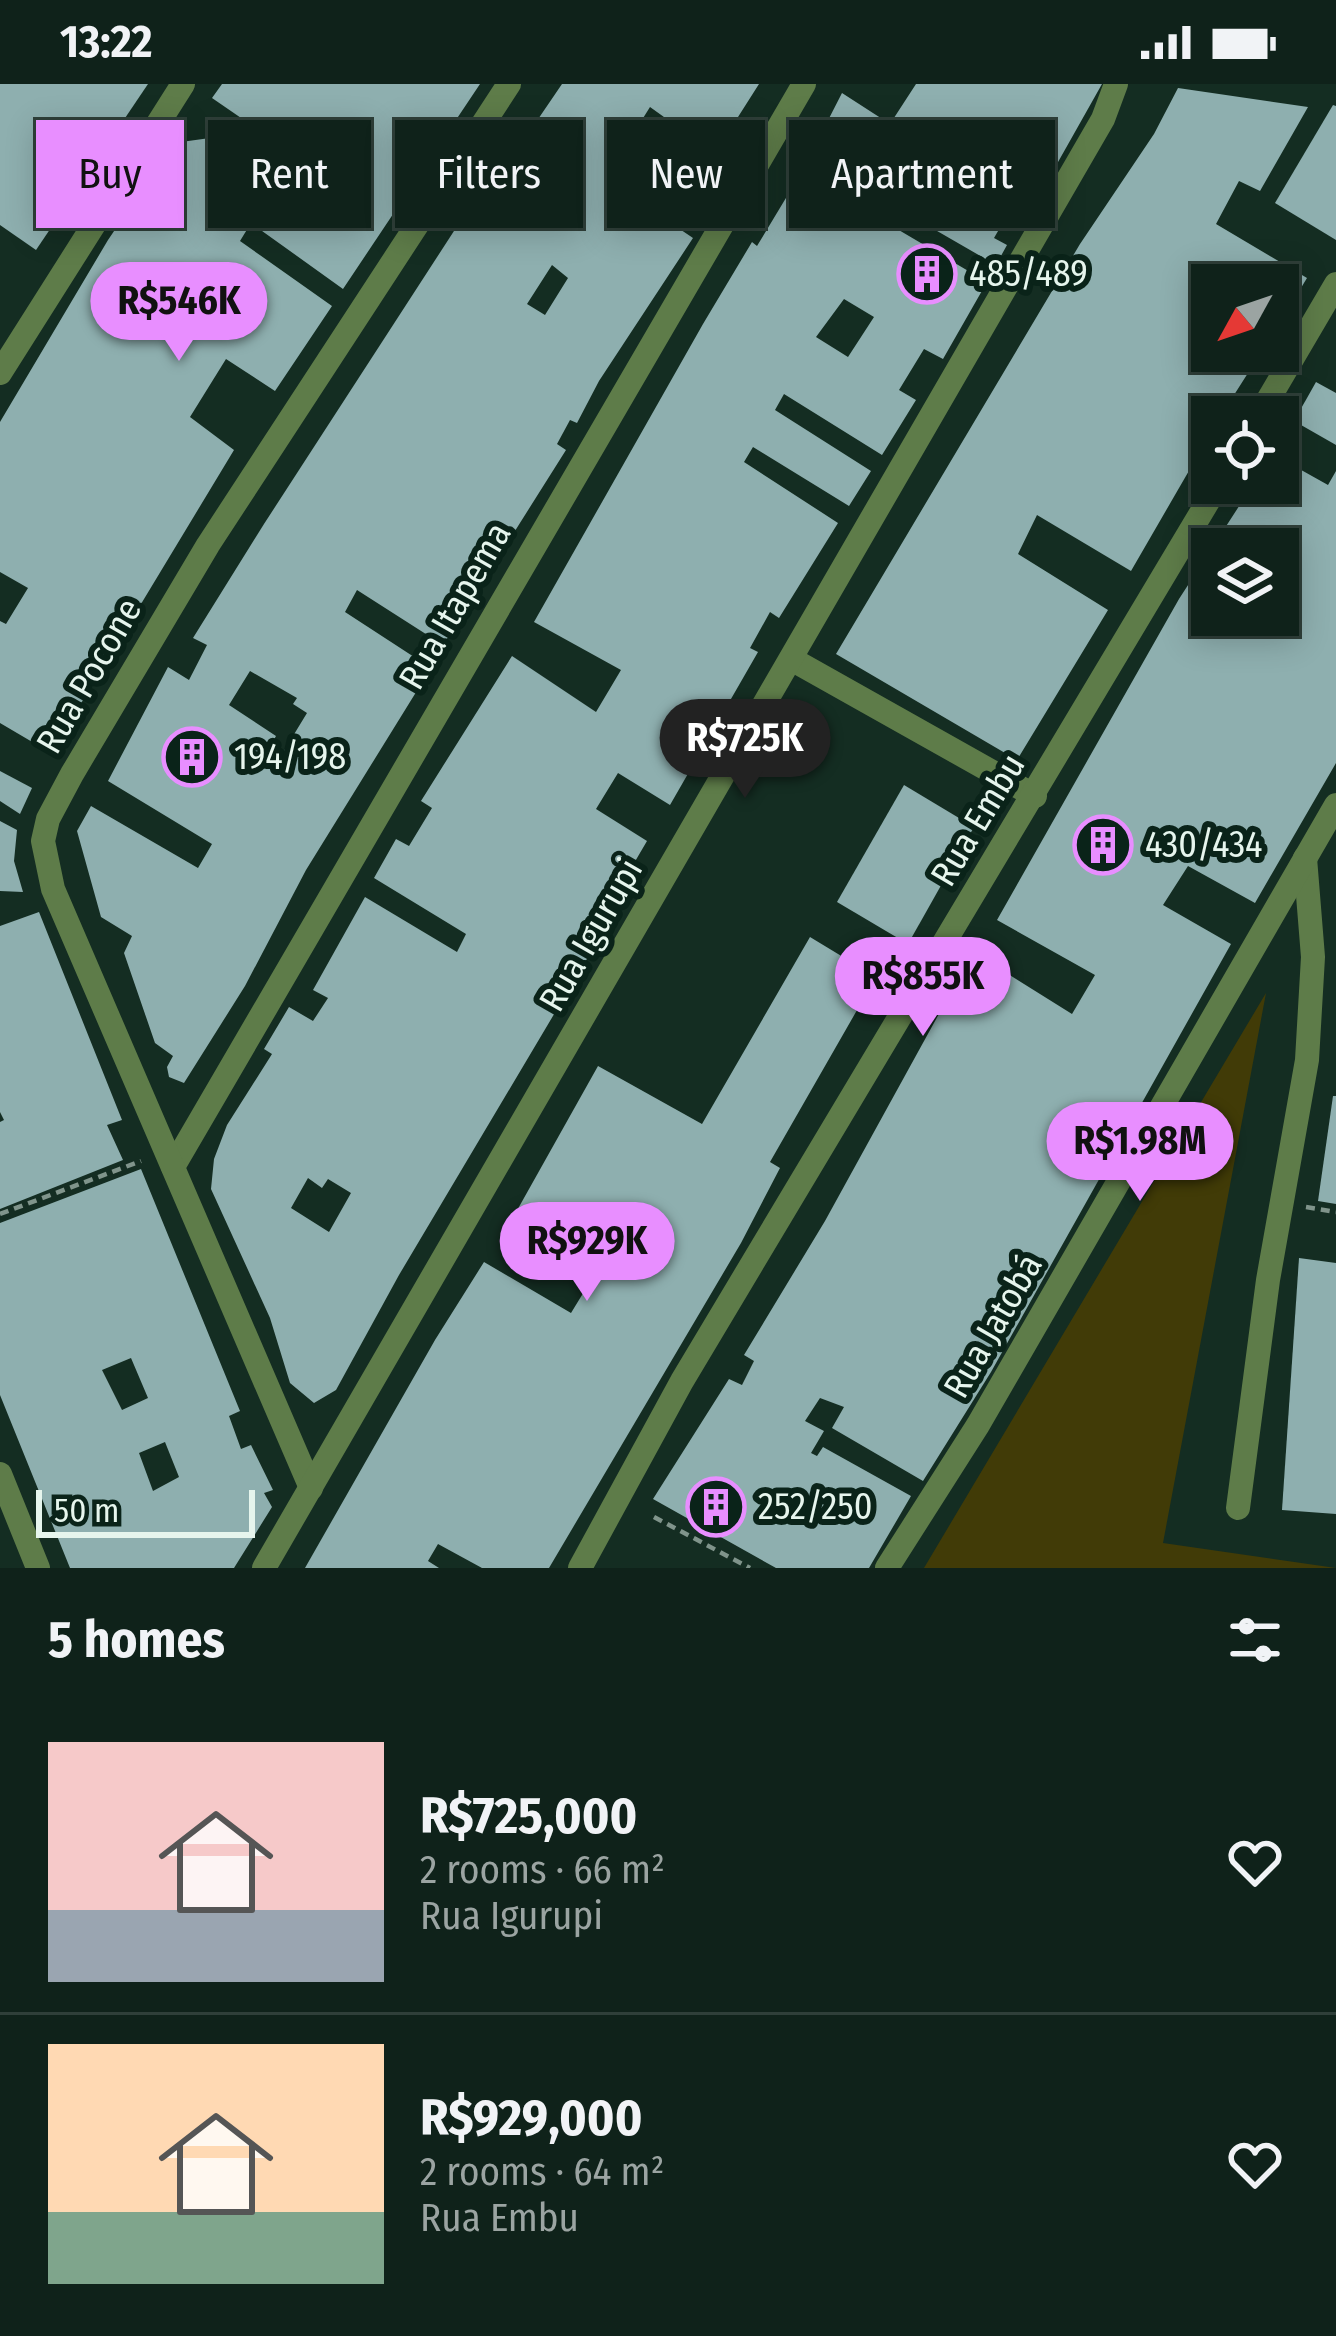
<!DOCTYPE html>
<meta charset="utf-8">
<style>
:root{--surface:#0f221a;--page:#1d2f27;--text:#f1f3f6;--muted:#9ba4a2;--line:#2f3f39;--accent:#e88eff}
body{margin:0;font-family:"Fira Sans Condensed",sans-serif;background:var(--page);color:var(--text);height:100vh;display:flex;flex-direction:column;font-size:45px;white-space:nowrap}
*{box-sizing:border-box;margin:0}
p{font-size:39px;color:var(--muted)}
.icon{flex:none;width:66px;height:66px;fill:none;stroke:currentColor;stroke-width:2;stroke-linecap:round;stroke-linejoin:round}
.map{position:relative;height:1484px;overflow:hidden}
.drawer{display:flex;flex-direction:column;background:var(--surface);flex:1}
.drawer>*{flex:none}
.banner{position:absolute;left:36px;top:36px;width:1266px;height:108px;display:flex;gap:24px}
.needle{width:78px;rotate:230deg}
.fabs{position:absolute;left:1191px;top:180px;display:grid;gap:24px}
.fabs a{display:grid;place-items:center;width:108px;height:108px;border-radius:0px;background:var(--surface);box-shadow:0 6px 30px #0003,0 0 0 3px var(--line);font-size:60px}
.scale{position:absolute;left:36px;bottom:30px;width:219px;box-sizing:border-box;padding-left:12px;border:6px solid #e6f5ed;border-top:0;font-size:33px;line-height:42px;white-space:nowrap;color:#e6f5ed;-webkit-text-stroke:9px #0a2319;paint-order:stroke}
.price{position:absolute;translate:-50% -102px;padding:0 27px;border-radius:42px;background:var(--accent);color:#111;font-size:39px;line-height:78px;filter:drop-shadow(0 3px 6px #0008)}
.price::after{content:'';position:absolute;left:50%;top:72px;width:36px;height:27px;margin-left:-18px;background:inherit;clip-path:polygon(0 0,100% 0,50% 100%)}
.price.active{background:#222;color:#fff}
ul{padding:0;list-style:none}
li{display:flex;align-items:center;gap:36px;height:300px;padding:0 48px}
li+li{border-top:3px solid var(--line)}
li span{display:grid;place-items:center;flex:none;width:336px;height:240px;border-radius:0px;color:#555}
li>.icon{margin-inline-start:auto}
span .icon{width:144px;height:144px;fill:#fffc;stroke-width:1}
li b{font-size:51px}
h2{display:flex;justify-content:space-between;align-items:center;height:144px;padding:0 48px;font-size:51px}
.chip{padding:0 42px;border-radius:0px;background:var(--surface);box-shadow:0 6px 30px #0003,0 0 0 3px var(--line);font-size:42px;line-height:108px}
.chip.active{background:var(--accent);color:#111}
.status{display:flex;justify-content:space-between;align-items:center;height:84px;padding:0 60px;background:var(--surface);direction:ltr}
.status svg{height:33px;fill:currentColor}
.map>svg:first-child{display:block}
.green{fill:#413b07}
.building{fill:#8eafaf;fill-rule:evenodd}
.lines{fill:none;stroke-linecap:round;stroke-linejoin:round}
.path{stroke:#80948b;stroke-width:4.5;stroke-dasharray:9 6;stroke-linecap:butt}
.minor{stroke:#5e7c49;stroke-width:24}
.labels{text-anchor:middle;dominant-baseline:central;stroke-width:12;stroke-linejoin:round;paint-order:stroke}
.poi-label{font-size:36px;fill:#e6f5ed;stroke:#0a2319;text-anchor:start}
.street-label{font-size:36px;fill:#e6f5ed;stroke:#0a2319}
</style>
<div class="status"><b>13:22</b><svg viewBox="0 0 49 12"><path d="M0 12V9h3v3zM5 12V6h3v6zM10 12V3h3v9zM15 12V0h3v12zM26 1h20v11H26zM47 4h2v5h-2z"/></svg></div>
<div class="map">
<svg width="1336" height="1484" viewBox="0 0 1336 1484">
<rect width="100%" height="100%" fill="#142d22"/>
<!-- green -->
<polygon class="green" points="1266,909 1163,1459 1336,1484 924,1484"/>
<!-- building -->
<g class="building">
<polygon points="0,0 148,0 36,166 0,141"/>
<polygon points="222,0 480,0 343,205 251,139 240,157 332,222 275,307 226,275 190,333 234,366 51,669 0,639 0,537 6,540 28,504 0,488 0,338 108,156 133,119 141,124 181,58 210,54 275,101 299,74 212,14"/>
<path d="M562,0H759L731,44L745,54L731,81L650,23L635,47L678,78L650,125L693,154L599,297L577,339L570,336L557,360L566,366L443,561L357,506L345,528L431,584L306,786L245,902L184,999L169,993L167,983L173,972L155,959L124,869L132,852L101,833L77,747L91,722L198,784L212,760L108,697L168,583L189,596L207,561L193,554L264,440L465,130L496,86L502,88ZM552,181L568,194L545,231L527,220ZM250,587L297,614L293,620L307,629L282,670L270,663L276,652L229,621Z"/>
<path d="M916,0H1102L1031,126L1016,116L994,154L1007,161L996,181L899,125L892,142L987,198L943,275L924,265L899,306L916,316L882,371L784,310L775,326L871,387L849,422L753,363L744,378L838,439L779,534L770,528L750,564L758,568L670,721L618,689L596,725L647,757L606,827L613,831L399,1191L336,1306L314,1319L290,1299L270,1234L211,1105L214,1075L227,1041L272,970L264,965L289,923L313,937L328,914L313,906L365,813L457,868L466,850L374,794L396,755L409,762L432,724L421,717L512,572L596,628L621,586L534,538L703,240L752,158L757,162L801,89L842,9L890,40ZM844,215L874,233L848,273L816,253ZM308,1094L322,1104L328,1095L351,1109L329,1148L291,1124Z"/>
<polygon points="1178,4 1308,23 1260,107 1239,97 1216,140 1307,194 1278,242 1278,201 1212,201 1212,267 1262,267 1220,333 1212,333 1212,347 1131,487 1037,431 1018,470 1108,526 1017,676 836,570 1080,160 1154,50"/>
<polygon points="1333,21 1336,22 1336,156 1275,119"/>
<polygon points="1316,298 1336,309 1336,361 1294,337"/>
<path d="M1278,373L1328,401L1336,387V679L1255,819L1188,782L1163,821L1231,860L991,1288L923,1397L832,1344L844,1323L820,1314L805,1337L824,1347L811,1369L817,1372L823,1363L911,1412L869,1484H776L653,1415L729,1295L742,1301L754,1277L744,1271L825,1137L973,868L1072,930L1095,891L997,836L1179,515L1254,399H1278ZM1212,465H1278V531H1212Z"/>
<polygon points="0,687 32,704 20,730 0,717"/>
<polygon points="904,701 974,743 908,860 837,818"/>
<polygon points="0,737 17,746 14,777 23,808 0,807"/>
<polygon points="39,828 122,1036 107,1041 123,1076 0,1125 0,1038 4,1036 0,1028 0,842"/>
<polygon points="810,853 876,893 770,1078 780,1084 741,1159 549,1484 482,1484 438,1460 428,1477 439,1484 305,1484 435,1256 484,1178 571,1229 593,1193 506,1146 598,982 702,1040"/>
<polygon points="1333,1012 1336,1012 1336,1120 1318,1117"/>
<path d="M141,1085L240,1327L229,1332L241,1365L251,1361L273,1406L264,1409L272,1423L234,1484H70L0,1311V1139ZM131,1274L148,1314L122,1326L102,1286ZM165,1358L179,1393L153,1407L139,1369Z"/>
<polygon points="1299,1174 1336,1179 1336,1430 1282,1426"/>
</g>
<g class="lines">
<!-- path -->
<g class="path">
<polyline points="1306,1123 1336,1128"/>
<polyline points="0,1130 141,1077"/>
<polyline points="654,1433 750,1484"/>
</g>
<!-- minor -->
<g class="minor">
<polyline points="0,289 183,0"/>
<polyline points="1258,333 1336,200"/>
<polyline points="793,576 1035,712"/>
<polyline points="173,1083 804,0"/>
<polyline points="0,1390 38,1484"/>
<polyline points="311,1404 53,805 43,757 48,735 72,690 208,461 509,0"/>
<polyline points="1238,1424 1268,1196 1307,976 1313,873 1305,774"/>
<polyline points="264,1484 1103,35 1116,0"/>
<polyline points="580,1484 682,1297 1219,399"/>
<polyline points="887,1484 978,1341 1336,721"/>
</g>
</g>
<!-- icons -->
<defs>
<g id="building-ring" transform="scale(3)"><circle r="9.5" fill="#0a2319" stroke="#e88eff" stroke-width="1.5"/><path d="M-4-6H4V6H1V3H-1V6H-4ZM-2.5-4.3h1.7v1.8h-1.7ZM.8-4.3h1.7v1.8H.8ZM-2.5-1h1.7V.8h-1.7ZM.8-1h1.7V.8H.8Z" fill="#e88eff"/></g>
</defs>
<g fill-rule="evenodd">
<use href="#building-ring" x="927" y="190"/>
<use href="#building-ring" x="192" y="673"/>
<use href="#building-ring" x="1103" y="761"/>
<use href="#building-ring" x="716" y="1423"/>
</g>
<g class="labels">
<!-- poi labels -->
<g class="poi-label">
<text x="969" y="190">485/489</text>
<text x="234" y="673">194/198</text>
<text x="1145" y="761">430/434</text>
<text x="758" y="1423">252/250</text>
</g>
<!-- street labels -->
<g class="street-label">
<text transform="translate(455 522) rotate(-60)">Rua Itapema</text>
<text transform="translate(89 592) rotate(-60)">Rua Pocone</text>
<text transform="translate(978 736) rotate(-59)">Rua Embu</text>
<text transform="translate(591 851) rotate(-60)">Rua Igurupi</text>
<text transform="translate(993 1242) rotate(-60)">Rua Jatobá</text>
</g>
</g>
</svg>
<div class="fabs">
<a><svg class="needle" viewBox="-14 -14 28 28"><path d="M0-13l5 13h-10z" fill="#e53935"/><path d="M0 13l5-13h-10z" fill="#9ba4a2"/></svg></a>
<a><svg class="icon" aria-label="locate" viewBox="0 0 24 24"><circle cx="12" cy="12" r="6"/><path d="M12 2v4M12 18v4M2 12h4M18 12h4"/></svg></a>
<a><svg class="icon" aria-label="layers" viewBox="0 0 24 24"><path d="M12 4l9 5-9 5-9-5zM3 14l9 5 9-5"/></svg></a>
</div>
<div class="scale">50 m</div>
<b class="price" style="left:179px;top:280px">R$546K</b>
<b class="price active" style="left:745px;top:717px">R$725K</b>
<b class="price" style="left:923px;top:955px">R$855K</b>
<b class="price" style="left:1140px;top:1120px">R$1.98M</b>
<b class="price" style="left:587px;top:1220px">R$929K</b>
<div class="banner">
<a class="chip active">Buy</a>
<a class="chip">Rent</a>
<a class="chip">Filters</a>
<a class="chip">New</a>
<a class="chip">Apartment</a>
</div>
</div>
<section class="drawer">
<h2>5 homes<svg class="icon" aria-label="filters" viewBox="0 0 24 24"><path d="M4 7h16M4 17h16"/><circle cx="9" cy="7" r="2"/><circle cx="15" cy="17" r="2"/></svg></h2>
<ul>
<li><span style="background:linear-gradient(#f6c9c9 70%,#9aa5b1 0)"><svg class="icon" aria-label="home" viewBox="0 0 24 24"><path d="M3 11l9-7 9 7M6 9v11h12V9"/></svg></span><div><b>R$725,000</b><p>2 rooms · 66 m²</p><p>Rua Igurupi</p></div><svg class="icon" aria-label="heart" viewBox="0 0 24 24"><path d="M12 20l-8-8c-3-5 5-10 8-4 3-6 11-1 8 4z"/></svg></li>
<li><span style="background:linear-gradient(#ffd9b3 70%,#7fa58c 0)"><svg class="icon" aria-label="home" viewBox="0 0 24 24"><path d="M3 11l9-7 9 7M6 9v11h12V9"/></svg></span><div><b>R$929,000</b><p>2 rooms · 64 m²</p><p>Rua Embu</p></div><svg class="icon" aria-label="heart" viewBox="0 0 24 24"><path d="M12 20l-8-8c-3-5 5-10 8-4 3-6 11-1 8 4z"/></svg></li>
</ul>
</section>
